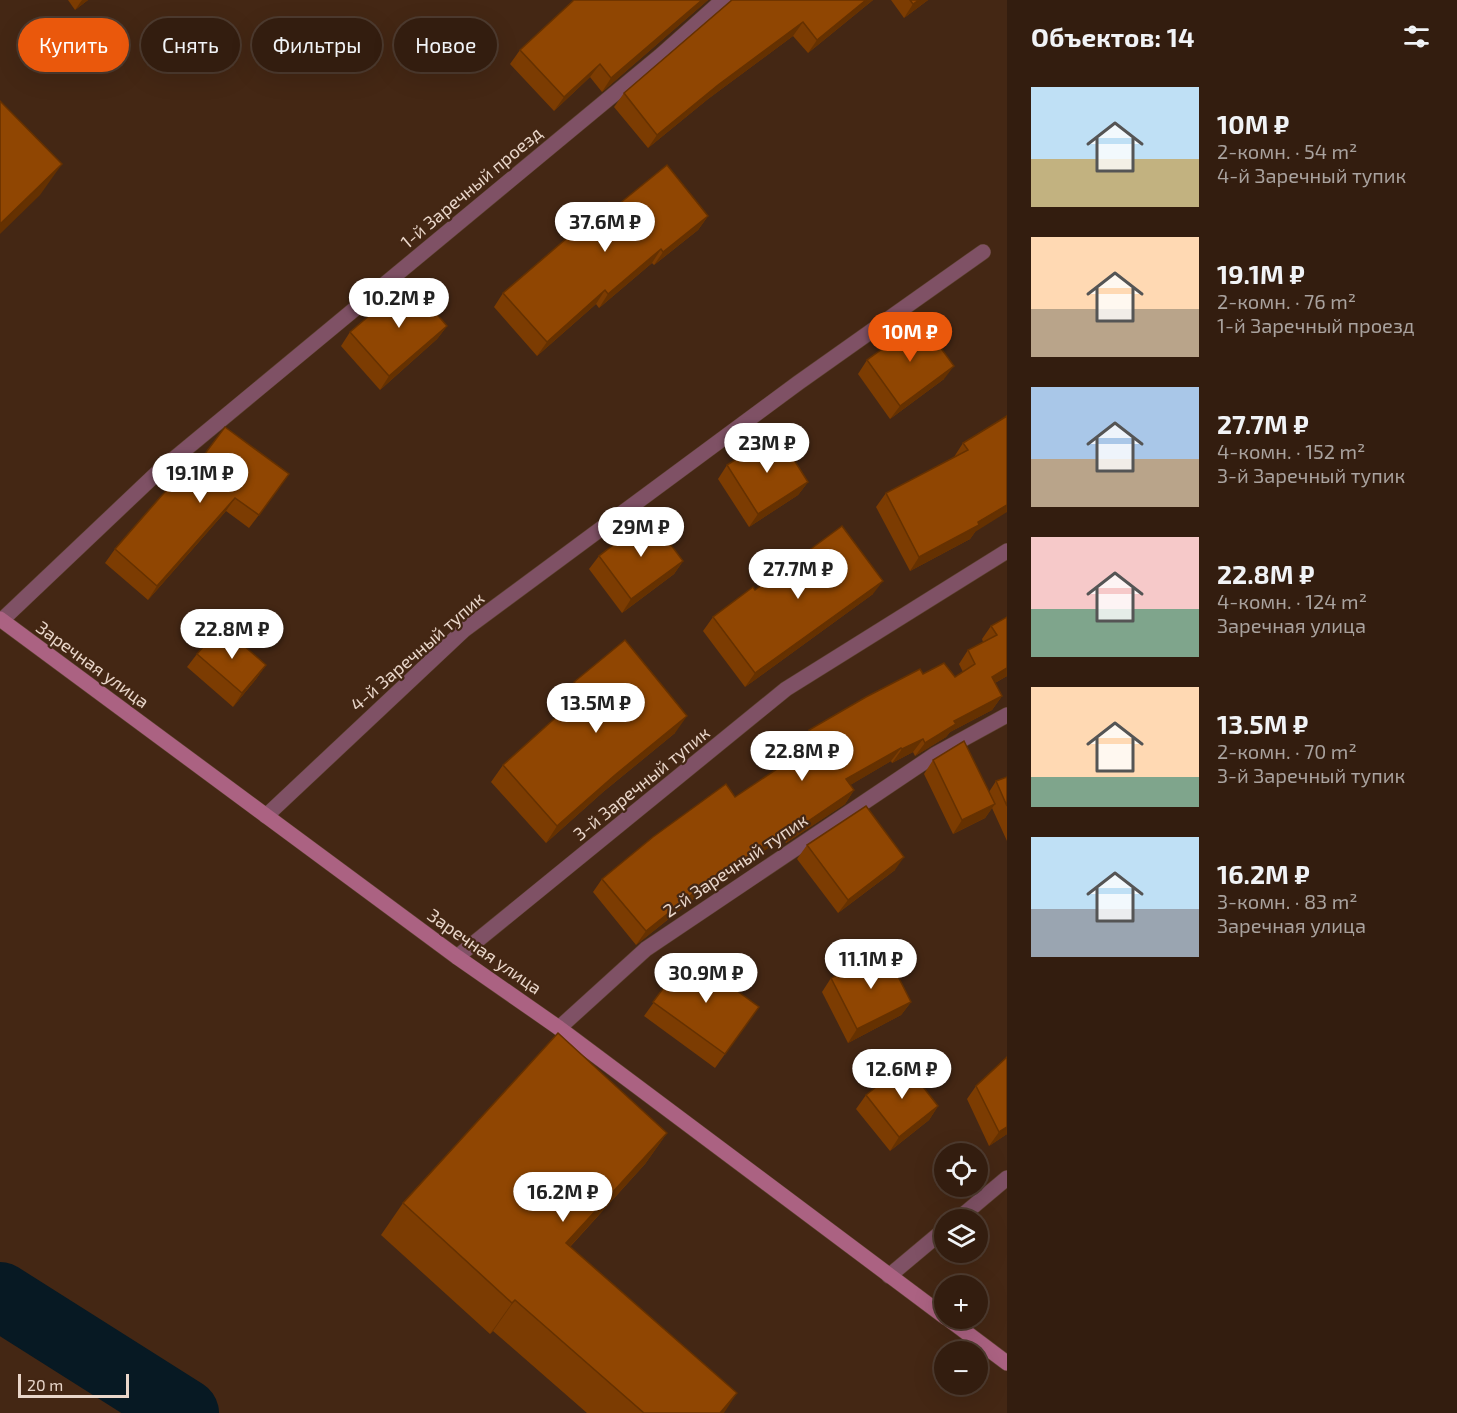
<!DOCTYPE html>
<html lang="ru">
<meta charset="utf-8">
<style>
:root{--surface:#331d0f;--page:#3b2618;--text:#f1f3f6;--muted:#a9a29e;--line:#4e3b2f;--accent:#ea580c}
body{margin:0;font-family:"Exo 2",sans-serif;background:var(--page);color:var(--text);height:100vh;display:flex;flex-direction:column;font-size:22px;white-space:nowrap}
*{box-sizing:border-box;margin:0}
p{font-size:20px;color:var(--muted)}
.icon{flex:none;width:33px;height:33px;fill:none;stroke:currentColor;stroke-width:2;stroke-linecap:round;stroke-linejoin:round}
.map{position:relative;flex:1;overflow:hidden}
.panel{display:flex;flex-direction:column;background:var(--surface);width:450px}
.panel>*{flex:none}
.top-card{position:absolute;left:18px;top:18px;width:570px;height:54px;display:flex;gap:12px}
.fabs{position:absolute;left:934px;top:1143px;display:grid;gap:12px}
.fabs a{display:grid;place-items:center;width:54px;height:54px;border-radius:50%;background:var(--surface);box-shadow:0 6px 24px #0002,0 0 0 2px var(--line);font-size:30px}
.scale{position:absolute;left:18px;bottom:15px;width:111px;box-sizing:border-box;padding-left:6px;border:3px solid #e9d6ca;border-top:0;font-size:16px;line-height:21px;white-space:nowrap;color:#e9d6ca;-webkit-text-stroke:4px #442714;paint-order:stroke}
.price{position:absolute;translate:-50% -51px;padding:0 14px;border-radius:21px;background:#fff;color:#222;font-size:20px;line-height:39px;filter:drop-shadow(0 2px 3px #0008)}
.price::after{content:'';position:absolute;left:50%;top:36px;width:18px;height:14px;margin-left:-9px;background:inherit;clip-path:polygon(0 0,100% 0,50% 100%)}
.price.on{background:var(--accent);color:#fff}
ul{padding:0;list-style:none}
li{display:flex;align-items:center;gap:18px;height:150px;padding:0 24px}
li span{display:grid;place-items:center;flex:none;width:168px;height:120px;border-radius:0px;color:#555}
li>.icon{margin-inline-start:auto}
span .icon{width:72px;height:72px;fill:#fffc;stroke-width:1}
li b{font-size:26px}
h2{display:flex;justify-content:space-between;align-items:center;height:72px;padding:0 24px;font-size:26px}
.chip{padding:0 21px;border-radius:27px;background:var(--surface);box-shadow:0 6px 24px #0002,0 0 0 2px var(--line);font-size:21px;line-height:54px}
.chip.on{background:var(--accent);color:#fff}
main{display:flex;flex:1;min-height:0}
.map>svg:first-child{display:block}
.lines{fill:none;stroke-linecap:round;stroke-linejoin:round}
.river{stroke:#071923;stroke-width:68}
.street-casing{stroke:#5e4331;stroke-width:16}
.secondary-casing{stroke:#5e4331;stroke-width:16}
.street{stroke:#7f5165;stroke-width:15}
.secondary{stroke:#ab6282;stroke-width:15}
.wall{fill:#7c3c02}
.shaded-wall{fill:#653101}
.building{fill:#904602;stroke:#653101;stroke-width:1.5}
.labels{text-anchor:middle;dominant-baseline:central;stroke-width:4.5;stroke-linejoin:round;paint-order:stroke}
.street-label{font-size:18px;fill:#e9d6ca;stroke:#442714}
</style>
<main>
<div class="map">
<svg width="1007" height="1413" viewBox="0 0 1007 1413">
<rect width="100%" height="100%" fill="#442714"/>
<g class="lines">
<!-- river -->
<polyline class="river" points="0,1296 185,1413"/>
<!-- street casing -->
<g class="street-casing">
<g id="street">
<polyline points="2,620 158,472 660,56 723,0"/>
<polyline points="266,816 464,630 798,383 983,252"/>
<polyline points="457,957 786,689 1007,551"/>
<polyline points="559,1028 646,949 936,754 1007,715"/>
<polyline points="957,1220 1007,1178"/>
<polyline points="889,1276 945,1229"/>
</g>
</g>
<!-- secondary casing -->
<g class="secondary-casing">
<g id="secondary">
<polyline points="0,619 457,957 559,1028 945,1317"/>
<polyline points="947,1318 1007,1363"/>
</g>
</g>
<!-- street -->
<use href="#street" class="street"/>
<!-- secondary -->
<use href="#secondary" class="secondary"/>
</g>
<!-- wall -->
<g class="wall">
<polygon points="68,0 88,0 75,10"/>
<polygon points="574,0 708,0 602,92 590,77 554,111 510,64 520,50"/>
<polygon points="732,0 873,0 808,53 793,36 708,99 648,148 614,107 624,93"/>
<polygon points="891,0 928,0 904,18"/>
<polygon points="614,208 708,216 698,230 654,265 652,263 599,308 596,304 537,356 494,307 503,293"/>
<polygon points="447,326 437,339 380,390 341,346 350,332"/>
<polygon points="867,360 944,379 890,419 858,374"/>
<polygon points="1007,416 975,532 970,539 910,571 876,507 886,493 954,457 963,443"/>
<polygon points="727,465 808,482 798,495 749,527 718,479"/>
<polygon points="183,483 280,487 249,528 226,511 148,600 105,563 115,549"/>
<polygon points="599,556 683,561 674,574 622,613 589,569"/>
<polygon points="755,590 873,594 745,687 703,631 713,617"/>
<polygon points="1007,617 1007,676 995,683 1002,696 992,710 950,732 946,737 915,756 913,752 892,763 891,761 850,785 854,790 845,804 786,843 782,838 713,887 711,885 636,945 593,892 602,879 735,797 803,751 799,744 809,730 923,674 955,677 963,672 959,664 968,650 983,642 982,639 991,626"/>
<polygon points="197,654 266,665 256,679 233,707 187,667"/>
<polygon points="574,682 675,733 603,792 546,843 491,782 503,765 569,706 563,699"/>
<polygon points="933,760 989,792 996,781 1007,777 1007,841 992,808 985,818 953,834 924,774"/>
<polygon points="807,845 895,870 838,913 797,859"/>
<polygon points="688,955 759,1007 715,1068 644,1016"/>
<polygon points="831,978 911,1002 901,1015 848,1043 822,992"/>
<polygon points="1007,1057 1007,1134 989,1146 967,1099 976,1086"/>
<polygon points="866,1095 938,1106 929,1120 890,1151 856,1109"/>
<polygon points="667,1133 645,1164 570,1247 724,1413 587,1413 493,1331 490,1334 381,1235 403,1203"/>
</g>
<!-- shaded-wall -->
<g class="shaded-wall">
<polygon points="82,0 88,0 75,10"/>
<polygon points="702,0 708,0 602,92 611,78"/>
<polygon points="866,0 873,0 808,53 817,40"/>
<polygon points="919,0 928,0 904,18 913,4"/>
<polygon points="803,22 793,36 708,99 648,148 657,135 718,85"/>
<polygon points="600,64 590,77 554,111 564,97"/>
<polygon points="62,164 40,195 0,234 0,224"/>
<polygon points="708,216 698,230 654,265 663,252"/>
<polygon points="661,249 652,263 599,308 608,294"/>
<polygon points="605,290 596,304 537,356 547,342"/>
<polygon points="447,326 437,339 380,390 389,376"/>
<polygon points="954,366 944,379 890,419 900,406"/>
<polygon points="808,482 798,495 749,527 758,514"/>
<polygon points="235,498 226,511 148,600 157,586"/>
<polygon points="1007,505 1007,512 975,532 970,539 910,571 919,557"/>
<polygon points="683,561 674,574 622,613 631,599"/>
<polygon points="883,581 873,594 745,687 755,673"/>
<polygon points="266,665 256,679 233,707 242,693"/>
<polygon points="1007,668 1007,676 982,690 992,677"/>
<polygon points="1002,696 992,710 950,732 946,737 915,756 925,743 954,721"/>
<polygon points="687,716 675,733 603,792 546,843 557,826 615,775"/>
<polygon points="923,739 913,752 892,763 902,749"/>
<polygon points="901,748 891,761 837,793 846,779"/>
<polygon points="854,790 845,804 786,843 795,830"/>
<polygon points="995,804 985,818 953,834 962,820"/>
<polygon points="792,825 782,838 713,887 723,874"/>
<polygon points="904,857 895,870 838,913 848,900"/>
<polygon points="721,871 711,885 636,945 646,931"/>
<polygon points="911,1002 901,1015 848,1043 857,1029"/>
<polygon points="938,1106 929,1120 890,1151 899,1137"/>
<polygon points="1007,1127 1007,1134 989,1146 999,1132"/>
<polygon points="667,1133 645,1164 544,1275 566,1243"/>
<polygon points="515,1300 493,1331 490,1334 512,1303"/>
<polygon points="737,1393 724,1413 720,1413"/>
</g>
<!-- building -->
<g class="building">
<polygon points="574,0 702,0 611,78 600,64 564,97 520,50"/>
<polygon points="732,0 866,0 817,40 803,22 718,85 657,135 624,93"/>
<polygon points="910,0 919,0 913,4"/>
<polygon points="0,101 62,164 0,224"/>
<polygon points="667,165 708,216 663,252 661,249 608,294 605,290 547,342 503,293 609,202 614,208"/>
<polygon points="409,282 447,326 389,376 350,332"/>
<polygon points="921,321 954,366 900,406 867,360"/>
<polygon points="1007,416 1007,505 978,522 979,525 919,557 886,493 968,450 963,443"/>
<polygon points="225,427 289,474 259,515 235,498 157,586 115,549 177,478 183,483"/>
<polygon points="777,433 808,482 758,514 727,465"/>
<polygon points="650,517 683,561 631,599 599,556"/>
<polygon points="842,526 883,581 755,673 713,617 753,587 755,590"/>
<polygon points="1007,617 1007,668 992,677 1002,696 954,721 956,724 925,743 923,739 902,749 901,748 846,779 854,790 795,830 792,825 723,874 721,871 646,931 602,879 653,837 726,784 735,797 816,743 809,730 866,697 920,669 923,674 944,663 955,677 975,664 968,650 997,635 991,626"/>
<polygon points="221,626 266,665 242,693 197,654"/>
<polygon points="625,640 687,716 615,775 557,826 503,765 583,693 574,682"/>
<polygon points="964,741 995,804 962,820 933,760"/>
<polygon points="1007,777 1007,806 996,781"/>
<polygon points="866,806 904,857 848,900 807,845"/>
<polygon points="885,951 911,1002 857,1029 831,978"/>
<polygon points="688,955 759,1007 725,1054 653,1002"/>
<polygon points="558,1033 667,1133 566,1243 737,1393 720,1413 644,1413 515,1300 512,1303 403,1203"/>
<polygon points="1007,1057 1007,1127 999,1132 976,1086"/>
<polygon points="905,1064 938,1106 899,1137 866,1095"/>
</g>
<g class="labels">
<!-- street labels -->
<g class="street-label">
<text transform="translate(471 187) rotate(-40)">1-й Заречный проезд</text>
<text transform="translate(417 651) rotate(-41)">4-й Заречный тупик</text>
<text transform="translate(93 664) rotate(36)">Заречная улица</text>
<text transform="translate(641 783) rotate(-39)">3-й Заречный тупик</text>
<text transform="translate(735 865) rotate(-34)">2-й Заречный тупик</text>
<text transform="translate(485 951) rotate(35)">Заречная улица</text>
</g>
</g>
</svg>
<div class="fabs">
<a><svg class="icon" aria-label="locate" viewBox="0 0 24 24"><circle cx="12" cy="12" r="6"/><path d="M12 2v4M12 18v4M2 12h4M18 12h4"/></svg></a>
<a><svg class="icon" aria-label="layers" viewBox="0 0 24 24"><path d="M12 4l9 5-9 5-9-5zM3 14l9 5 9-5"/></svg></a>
<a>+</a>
<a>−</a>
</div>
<div class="scale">20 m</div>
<b class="price" style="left:605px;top:253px">37.6M ₽</b>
<b class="price" style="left:399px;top:329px">10.2M ₽</b>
<b class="price on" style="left:910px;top:363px">10M ₽</b>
<b class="price" style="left:767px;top:474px">23M ₽</b>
<b class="price" style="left:200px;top:504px">19.1M ₽</b>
<b class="price" style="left:641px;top:558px">29M ₽</b>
<b class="price" style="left:798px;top:600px">27.7M ₽</b>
<b class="price" style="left:232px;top:660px">22.8M ₽</b>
<b class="price" style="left:596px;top:734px">13.5M ₽</b>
<b class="price" style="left:802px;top:782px">22.8M ₽</b>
<b class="price" style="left:871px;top:990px">11.1M ₽</b>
<b class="price" style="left:706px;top:1004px">30.9M ₽</b>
<b class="price" style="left:902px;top:1100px">12.6M ₽</b>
<b class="price" style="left:563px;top:1223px">16.2M ₽</b>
<div class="top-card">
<a class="chip on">Купить</a>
<a class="chip">Снять</a>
<a class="chip">Фильтры</a>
<a class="chip">Новое</a>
</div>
</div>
<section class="panel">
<h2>Объектов: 14<svg class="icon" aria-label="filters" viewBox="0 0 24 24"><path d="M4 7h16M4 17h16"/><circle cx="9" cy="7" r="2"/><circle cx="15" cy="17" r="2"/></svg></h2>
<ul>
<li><span style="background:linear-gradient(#bfe0f5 60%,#c2b280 0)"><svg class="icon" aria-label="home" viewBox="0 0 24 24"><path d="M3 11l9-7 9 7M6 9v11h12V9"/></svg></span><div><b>10M ₽</b><p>2-комн. · 54 m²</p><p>4-й Заречный тупик</p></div></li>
<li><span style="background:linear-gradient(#ffd9b3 60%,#b9a48a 0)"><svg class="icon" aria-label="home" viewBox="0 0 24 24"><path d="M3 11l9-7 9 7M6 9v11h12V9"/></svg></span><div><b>19.1M ₽</b><p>2-комн. · 76 m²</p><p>1-й Заречный проезд</p></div></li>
<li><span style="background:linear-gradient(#a9c7e8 60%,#b9a48a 0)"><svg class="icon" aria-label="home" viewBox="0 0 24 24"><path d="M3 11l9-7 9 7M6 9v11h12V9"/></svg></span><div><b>27.7M ₽</b><p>4-комн. · 152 m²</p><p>3-й Заречный тупик</p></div></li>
<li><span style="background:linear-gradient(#f6c9c9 60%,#7fa58c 0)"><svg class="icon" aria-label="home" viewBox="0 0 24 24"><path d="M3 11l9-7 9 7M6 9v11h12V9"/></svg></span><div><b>22.8M ₽</b><p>4-комн. · 124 m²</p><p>Заречная улица</p></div></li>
<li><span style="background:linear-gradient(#ffd9b3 75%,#7fa58c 0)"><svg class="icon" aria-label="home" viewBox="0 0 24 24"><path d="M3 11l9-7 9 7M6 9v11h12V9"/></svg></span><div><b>13.5M ₽</b><p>2-комн. · 70 m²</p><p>3-й Заречный тупик</p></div></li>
<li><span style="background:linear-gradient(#bfe0f5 60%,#9aa5b1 0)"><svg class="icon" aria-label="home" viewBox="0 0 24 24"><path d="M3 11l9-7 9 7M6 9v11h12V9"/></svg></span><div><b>16.2M ₽</b><p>3-комн. · 83 m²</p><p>Заречная улица</p></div></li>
</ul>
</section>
</main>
